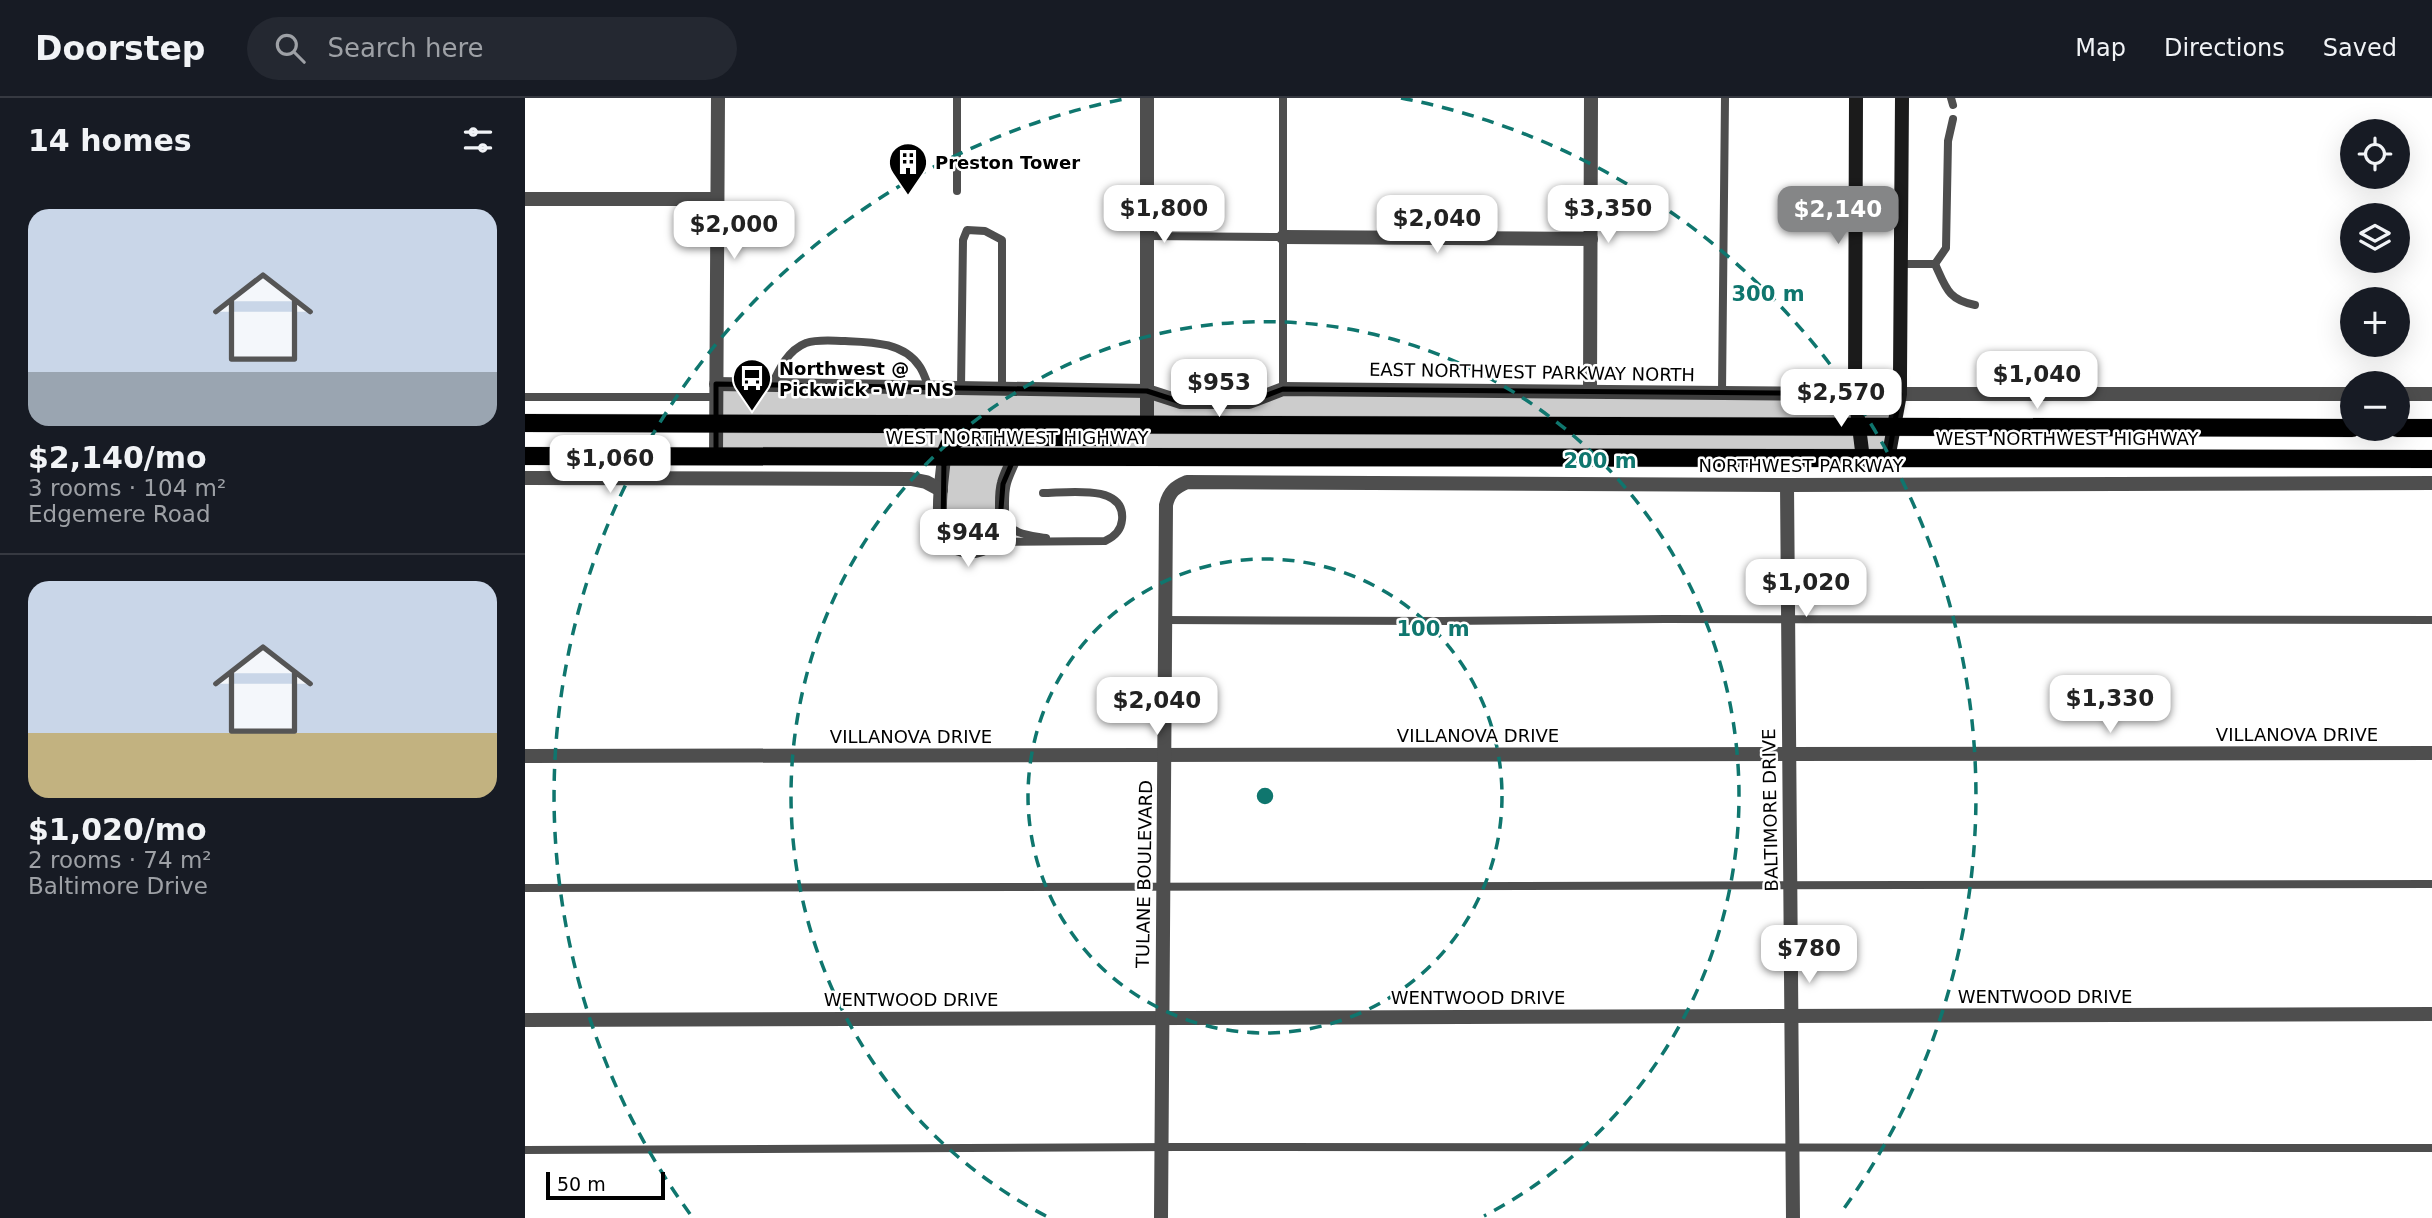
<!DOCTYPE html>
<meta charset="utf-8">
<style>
:root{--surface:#171b24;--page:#242831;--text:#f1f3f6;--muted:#9ea1a6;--line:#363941;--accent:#858687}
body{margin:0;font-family:"DejaVu Sans",sans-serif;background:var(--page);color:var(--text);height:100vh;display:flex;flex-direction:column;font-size:26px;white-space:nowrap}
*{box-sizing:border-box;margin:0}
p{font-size:23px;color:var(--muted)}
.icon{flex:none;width:38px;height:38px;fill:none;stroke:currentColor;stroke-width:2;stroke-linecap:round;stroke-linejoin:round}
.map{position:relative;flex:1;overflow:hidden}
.drawer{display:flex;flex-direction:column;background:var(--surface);width:525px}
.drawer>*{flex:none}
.controls{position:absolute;left:1815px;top:21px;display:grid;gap:14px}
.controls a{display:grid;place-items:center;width:70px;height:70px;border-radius:50%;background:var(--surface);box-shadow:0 7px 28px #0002;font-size:35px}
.scale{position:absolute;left:21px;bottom:18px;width:119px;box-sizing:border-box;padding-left:7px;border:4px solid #000;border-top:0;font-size:19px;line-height:24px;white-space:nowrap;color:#000;-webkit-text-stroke:5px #fff;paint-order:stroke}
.price{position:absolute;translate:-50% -60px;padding:0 16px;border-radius:14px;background:#fff;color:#222;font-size:23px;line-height:46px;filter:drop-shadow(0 2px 4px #0008)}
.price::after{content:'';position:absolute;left:50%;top:42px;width:21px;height:16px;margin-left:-10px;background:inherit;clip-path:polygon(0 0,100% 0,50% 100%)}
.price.on{background:var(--accent);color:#fff}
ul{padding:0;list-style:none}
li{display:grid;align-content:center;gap:14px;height:371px;padding:0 28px}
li+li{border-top:2px solid var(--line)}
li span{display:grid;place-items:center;height:217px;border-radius:21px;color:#555}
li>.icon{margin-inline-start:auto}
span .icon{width:126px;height:126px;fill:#fffc;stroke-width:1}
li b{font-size:30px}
h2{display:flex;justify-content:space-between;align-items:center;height:84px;padding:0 28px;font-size:30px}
header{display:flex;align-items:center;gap:42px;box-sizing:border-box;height:98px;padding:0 35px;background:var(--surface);border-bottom:2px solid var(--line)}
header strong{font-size:33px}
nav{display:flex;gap:38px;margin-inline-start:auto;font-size:24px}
.search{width:490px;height:63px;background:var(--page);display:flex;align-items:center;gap:18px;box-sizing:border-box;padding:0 24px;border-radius:38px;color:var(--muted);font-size:26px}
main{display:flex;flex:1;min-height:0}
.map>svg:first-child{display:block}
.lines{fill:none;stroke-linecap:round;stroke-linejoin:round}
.primary-casing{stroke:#dbdbdb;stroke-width:19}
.lane{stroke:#4e4e4e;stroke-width:8}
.street{stroke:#4e4e4e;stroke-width:14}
.secondary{stroke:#1b1b1b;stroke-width:14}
.primary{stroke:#000;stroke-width:18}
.marked{fill:#000;fill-opacity:0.2;stroke:#000;stroke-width:5;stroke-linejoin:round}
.ring{fill:none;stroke:#0f766e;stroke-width:3.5;stroke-dasharray:12 9}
.labels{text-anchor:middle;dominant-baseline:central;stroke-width:5;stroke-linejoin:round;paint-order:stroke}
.poi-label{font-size:18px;font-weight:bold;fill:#000;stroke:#fff;text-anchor:start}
.street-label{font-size:18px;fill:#000;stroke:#fff}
.centre{fill:#0f766e;stroke:#fff;stroke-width:3.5}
.ring-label{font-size:21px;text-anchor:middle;font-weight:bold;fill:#0f766e;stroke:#fff;stroke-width:5;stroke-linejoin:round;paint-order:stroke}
</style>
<header>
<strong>Doorstep</strong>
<div class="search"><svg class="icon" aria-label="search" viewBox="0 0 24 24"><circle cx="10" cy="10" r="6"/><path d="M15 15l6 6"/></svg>Search here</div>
<nav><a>Map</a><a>Directions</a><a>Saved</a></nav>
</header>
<main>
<section class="drawer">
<h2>14 homes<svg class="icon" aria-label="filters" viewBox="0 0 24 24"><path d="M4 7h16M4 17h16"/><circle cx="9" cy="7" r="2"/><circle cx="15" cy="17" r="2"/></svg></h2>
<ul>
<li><span style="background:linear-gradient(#c9d6e8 75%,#9aa5b1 0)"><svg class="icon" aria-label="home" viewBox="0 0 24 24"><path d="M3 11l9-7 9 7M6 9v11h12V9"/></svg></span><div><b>$2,140/mo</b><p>3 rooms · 104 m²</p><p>Edgemere Road</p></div></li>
<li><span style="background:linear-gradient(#c9d6e8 70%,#c2b280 0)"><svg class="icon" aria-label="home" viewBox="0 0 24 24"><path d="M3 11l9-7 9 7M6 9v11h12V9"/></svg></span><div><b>$1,020/mo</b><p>2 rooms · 74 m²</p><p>Baltimore Drive</p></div></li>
</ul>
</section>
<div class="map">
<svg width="1907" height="1120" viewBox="0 0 1907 1120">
<rect width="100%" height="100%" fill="#fff"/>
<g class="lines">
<!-- primary casing -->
<g class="primary-casing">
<g id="primary">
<polyline points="0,325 1827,330"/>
<polyline points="1872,330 1907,330"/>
<polyline points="0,358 1907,361"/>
<polyline points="419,359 424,347 435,339 586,339 608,331"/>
</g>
</g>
<!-- lane -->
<g class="lane">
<polyline points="758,0 758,291"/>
<polyline points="1426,0 1428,7"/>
<polyline points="432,93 432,0"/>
<polyline points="621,138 758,139"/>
<polyline points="1376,166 1410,166"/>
<polyline points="1410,166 1421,150 1423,43 1428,21"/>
<path d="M1410,166C1421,190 1423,202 1450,207"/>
<path d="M247,287C254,271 263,252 281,245C293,241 308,243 320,243C346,244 379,244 395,269C399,275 401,283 404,289"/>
<polyline points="436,290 438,142 442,132 460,133 477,142 477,290"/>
<polyline points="1197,295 1200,0"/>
<polyline points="0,299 191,299"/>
<path d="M478,420C487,437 504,437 521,440"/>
<path d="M468,444L580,443C589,439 596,433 597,422C601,385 541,395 518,395"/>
<polyline points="640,522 917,523 1140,521 1907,522"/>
<polyline points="0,790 1907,786"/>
<polyline points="0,1052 653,1049 1907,1050"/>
</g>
<!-- street -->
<g class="street">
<polyline points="0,101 192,101"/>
<polyline points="758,139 1066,141"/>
<polyline points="191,286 622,293 656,304 724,304 758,291 1303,296 1827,296"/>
<polyline points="1065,293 1066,0"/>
<polyline points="1872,296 1907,296"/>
<polyline points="622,327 622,0"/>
<polyline points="191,358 193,0"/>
<path d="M419,359C417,388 402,450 444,453C455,454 466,448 472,439C481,423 474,402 479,385C481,377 486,368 489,360"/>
<polyline points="0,380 386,381 401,384 416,392"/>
<polyline points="1262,387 1268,1120"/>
<polyline points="0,658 1907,655"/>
<polyline points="0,922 1907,916"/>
<path d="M636,1120L641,407C644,394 650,389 662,384L1262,387L1907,385"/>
</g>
<!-- secondary -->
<g class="secondary">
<polyline points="1331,0 1330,296 1338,361"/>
<polyline points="1363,361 1375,296 1375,279 1377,0"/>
</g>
<!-- primary -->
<use href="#primary" class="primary"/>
</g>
<!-- marked area -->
<path class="marked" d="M191,286L622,293L656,304H724L758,291L1375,296L1363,361L489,360L478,386L474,436L451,453L432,450L418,437L419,359L191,358Z"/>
<!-- distance rings -->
<g class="ring">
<circle cx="740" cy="698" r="237"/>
<path d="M521 1118A474 474 0 1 1 959 1118"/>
<path d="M165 1116A711 711 0 0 1 604 0M876 0A711 711 0 0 1 1315 1116"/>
</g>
<!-- icons -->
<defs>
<g id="building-pin" transform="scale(2.0125)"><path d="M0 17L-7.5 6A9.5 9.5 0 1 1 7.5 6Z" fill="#000" stroke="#fff"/><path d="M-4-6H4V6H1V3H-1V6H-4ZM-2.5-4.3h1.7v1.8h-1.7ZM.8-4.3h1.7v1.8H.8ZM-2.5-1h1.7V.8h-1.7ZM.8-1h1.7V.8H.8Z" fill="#fff"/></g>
<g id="bus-pin" transform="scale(2.0125)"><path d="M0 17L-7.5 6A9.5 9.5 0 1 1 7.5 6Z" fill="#000" stroke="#fff"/><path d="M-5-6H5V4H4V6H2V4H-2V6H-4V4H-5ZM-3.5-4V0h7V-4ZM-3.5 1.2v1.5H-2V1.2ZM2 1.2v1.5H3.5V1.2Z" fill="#fff"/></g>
</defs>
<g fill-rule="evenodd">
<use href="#building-pin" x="383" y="64"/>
<use href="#bus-pin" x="227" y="280"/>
</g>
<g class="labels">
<!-- poi labels -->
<g class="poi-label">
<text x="410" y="64">Preston Tower</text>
<text x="254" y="270">Northwest @<tspan x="254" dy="21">Pickwick - W - NS</tspan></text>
</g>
<!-- street labels -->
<g class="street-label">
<text transform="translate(1007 274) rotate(1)">EAST NORTHWEST PARKWAY NORTH</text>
<text x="492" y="339">WEST NORTHWEST HIGHWAY</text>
<text x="1542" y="340">WEST NORTHWEST HIGHWAY</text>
<text x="1276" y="367">NORTHWEST PARKWAY</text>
<text x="1772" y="636">VILLANOVA DRIVE</text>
<text x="953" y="637">VILLANOVA DRIVE</text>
<text x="386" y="638">VILLANOVA DRIVE</text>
<text transform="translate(1245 712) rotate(-91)">BALTIMORE DRIVE</text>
<text transform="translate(619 776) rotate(-89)">TULANE BOULEVARD</text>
<text x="1520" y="898">WENTWOOD DRIVE</text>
<text x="953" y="899">WENTWOOD DRIVE</text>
<text x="386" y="901">WENTWOOD DRIVE</text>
</g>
</g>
<circle cx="740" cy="698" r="10" class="centre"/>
<g class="ring-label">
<text x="1243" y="203">300 m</text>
<text x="1075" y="370">200 m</text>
<text x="908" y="538">100 m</text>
</g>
</svg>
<div class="controls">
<a><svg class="icon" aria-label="locate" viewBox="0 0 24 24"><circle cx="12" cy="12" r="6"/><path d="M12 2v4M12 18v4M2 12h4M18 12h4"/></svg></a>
<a><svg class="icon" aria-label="layers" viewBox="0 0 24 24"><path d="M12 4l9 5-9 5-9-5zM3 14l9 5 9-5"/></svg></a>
<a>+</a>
<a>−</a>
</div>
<div class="scale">50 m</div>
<b class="price" style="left:639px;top:147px">$1,800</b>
<b class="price" style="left:1083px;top:147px">$3,350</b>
<b class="price on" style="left:1313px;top:148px">$2,140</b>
<b class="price" style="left:912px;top:157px">$2,040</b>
<b class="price" style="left:209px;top:163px">$2,000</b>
<b class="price" style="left:1512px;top:313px">$1,040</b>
<b class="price" style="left:694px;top:321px">$953</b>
<b class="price" style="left:1316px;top:331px">$2,570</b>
<b class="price" style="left:85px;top:397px">$1,060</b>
<b class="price" style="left:443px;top:471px">$944</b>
<b class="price" style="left:1281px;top:521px">$1,020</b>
<b class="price" style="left:1585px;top:637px">$1,330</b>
<b class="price" style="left:632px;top:639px">$2,040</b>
<b class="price" style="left:1284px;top:887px">$780</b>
</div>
</main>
